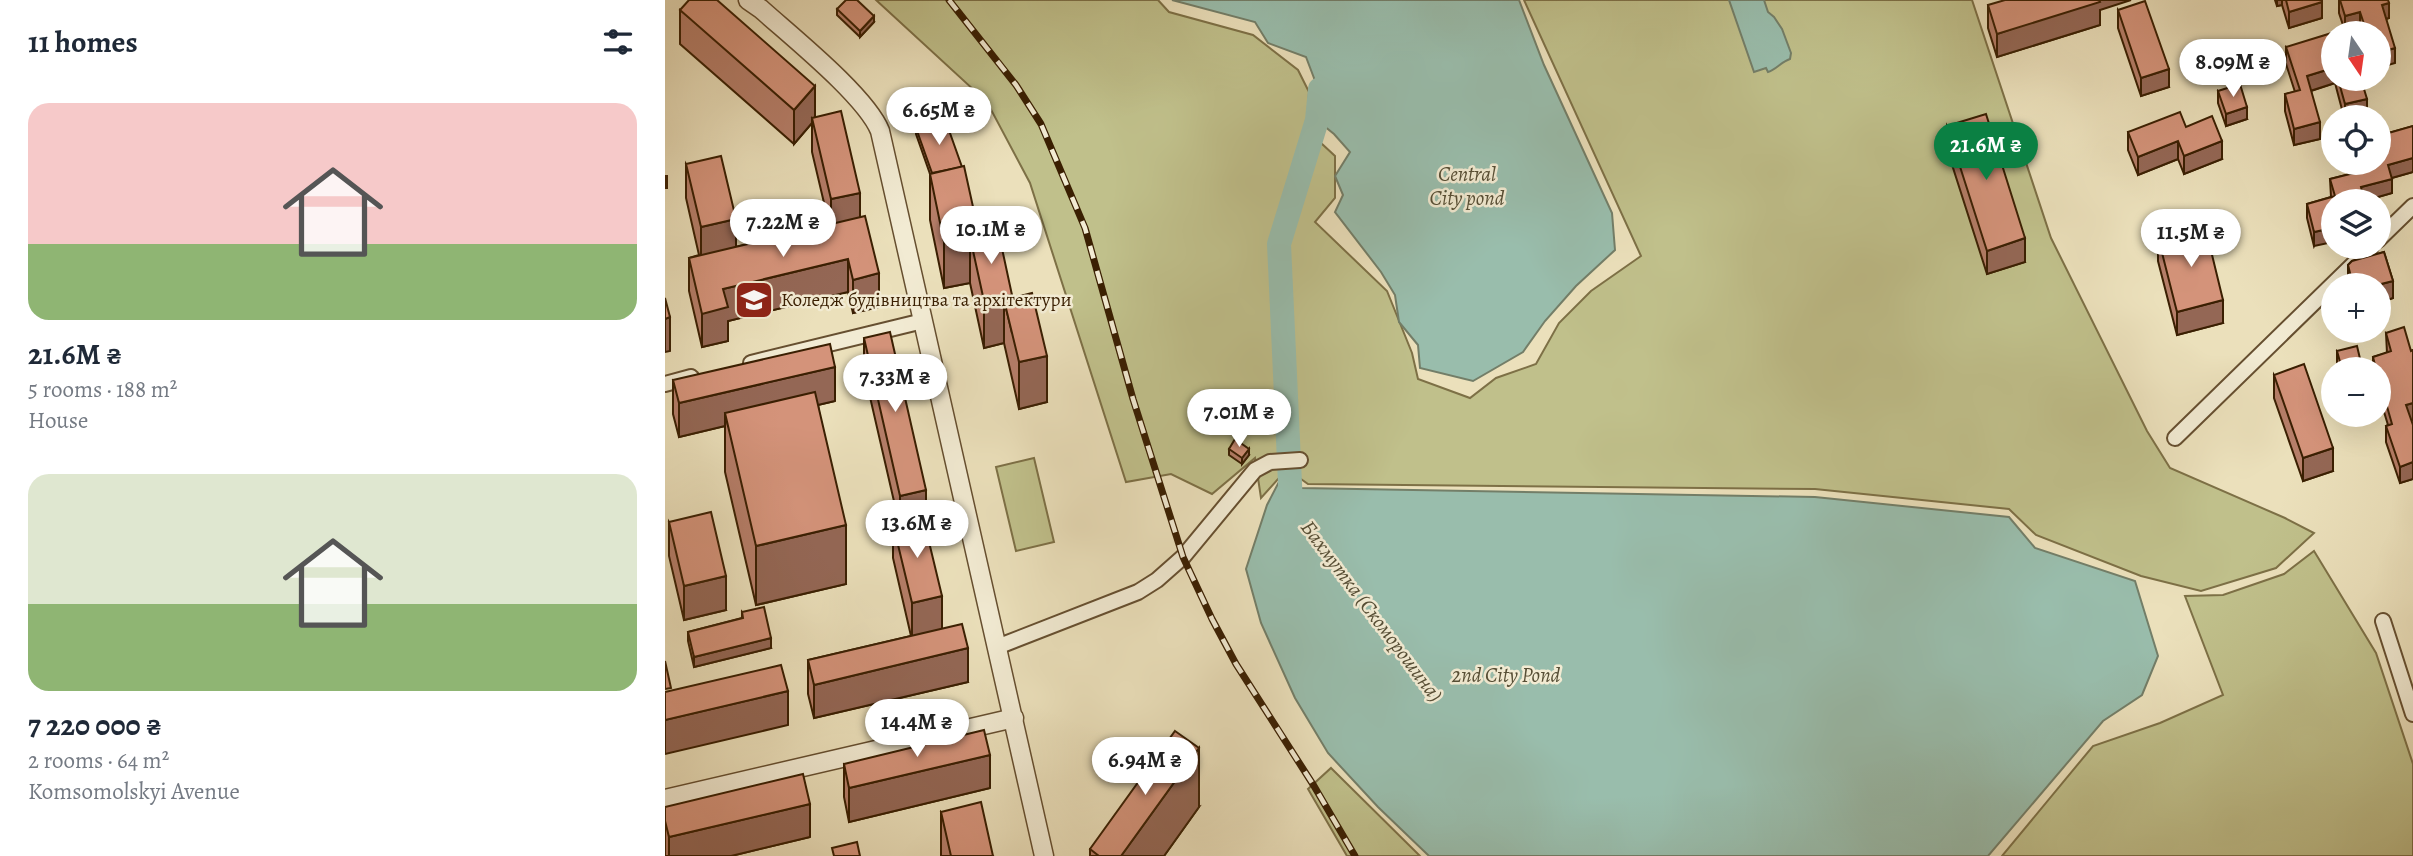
<!DOCTYPE html>
<meta charset="utf-8">
<style>
:root{--surface:#fff;--page:#f6f6f7;--text:#1f2937;--muted:#747a83;--accent:#0b8043}
body{margin:0;font-family:Alegreya,serif;background:var(--page);color:var(--text);height:100vh;display:flex;flex-direction:column;font-size:26px;white-space:nowrap}
*{box-sizing:border-box;margin:0}
p{font-size:23px;color:var(--muted)}
.icon{flex:none;width:38px;height:38px;fill:none;stroke:currentColor;stroke-width:2;stroke-linecap:round;stroke-linejoin:round}
.map{position:relative;flex:1;overflow:hidden}
.side{display:flex;flex-direction:column;background:var(--surface);width:665px}
.side>*{flex:none}
.needle{width:46px;rotate:167deg}
.fabs{position:absolute;left:1656px;top:21px;display:grid;gap:14px}
.fabs a{display:grid;place-items:center;width:70px;height:70px;border-radius:50%;background:var(--surface);box-shadow:0 7px 28px #0002;font-size:35px}
.price{position:absolute;translate:-50% -60px;padding:0 16px;border-radius:24px;background:#fff;color:#222;font-size:23px;line-height:46px;filter:drop-shadow(0 2px 4px #0008)}
.price::after{content:'';position:absolute;left:50%;top:42px;width:21px;height:16px;margin-left:-10px;background:inherit;clip-path:polygon(0 0,100% 0,50% 100%)}
.price.active{background:var(--accent);color:#fff}
ul{padding:0;list-style:none}
li{display:grid;align-content:center;gap:14px;height:371px;padding:0 28px}
li span{display:grid;place-items:center;height:217px;border-radius:21px;color:#555}
li>.icon{margin-inline-start:auto}
span .icon{width:126px;height:126px;fill:#fffc;stroke-width:1}
li b{font-size:30px}
h2{display:flex;justify-content:space-between;align-items:center;height:84px;padding:0 28px;font-size:30px}
main{display:flex;flex:1;min-height:0}
.map>svg:first-child{display:block}
.green{fill:#c0c08b;stroke:#7d7046;stroke-width:2}
.water{fill:#99bdac;stroke:#737e68;stroke-width:2}
.lines{fill:none;stroke-linecap:round;stroke-linejoin:round}
.river{stroke:#99bdac;stroke-width:24}
.minor-casing{stroke:#664f30;stroke-width:18}
.tertiary-casing{stroke:#664f30;stroke-width:21}
.minor{stroke:#f2ebd3;stroke-width:14}
.tertiary{stroke:#f2ebd3;stroke-width:18}
.rail-casing{stroke:#3a1f02;stroke-width:7}
.rail{stroke:#f2ebd3;stroke-width:4.5;stroke-dasharray:13;stroke-linecap:butt}
.wall{fill:#b67e69;stroke:#3a1f02;stroke-width:2}
.shaded-wall{fill:#946755;stroke:#3a1f02;stroke-width:2}
.building{fill:#d4937a;stroke:#3a1f02;stroke-width:2}
.labels{text-anchor:middle;dominant-baseline:central;stroke-width:5;stroke-linejoin:round;paint-order:stroke}
.poi-label{font-size:19px;fill:#3a1f02;stroke:#f2ebd3;text-anchor:start}
.water-label{font-size:21px;font-style:italic;fill:#564e35;stroke:#f2ebd3}
</style>
<main>
<section class="side">
<h2>11 homes<svg class="icon" aria-label="filters" viewBox="0 0 24 24"><path d="M4 7h16M4 17h16"/><circle cx="9" cy="7" r="2"/><circle cx="15" cy="17" r="2"/></svg></h2>
<ul>
<li><span style="background:linear-gradient(#f6c9c9 65%,#8fb573 0)"><svg class="icon" aria-label="home" viewBox="0 0 24 24"><path d="M3 11l9-7 9 7M6 9v11h12V9"/></svg></span><div><b>21.6M ₴</b><p>5 rooms · 188 m²</p><p>House</p></div></li>
<li><span style="background:linear-gradient(#dfe7d0 60%,#8fb573 0)"><svg class="icon" aria-label="home" viewBox="0 0 24 24"><path d="M3 11l9-7 9 7M6 9v11h12V9"/></svg></span><div><b>7 220 000 ₴</b><p>2 rooms · 64 m²</p><p>Komsomolskyi Avenue</p></div></li>
</ul>
</section>
<div class="map">
<svg width="1748" height="856" viewBox="0 0 1748 856">
<rect width="100%" height="100%" fill="#ebe0bb"/>
<filter id="stains"><feTurbulence type="fractalNoise" baseFrequency=".00286" numOctaves="4"/><feColorMatrix values="0 0 0 0 .2 0 0 0 0 .09 0 0 0 0 .02 0 0 0 .5 -.17"/></filter>
<radialGradient id="worn" r=".72"><stop offset=".6" stop-color="#630" stop-opacity="0"/><stop offset="1" stop-color="#630" stop-opacity=".3"/></radialGradient>
<!-- green -->
<g class="green">
<polygon points="211,0 493,0 504,12 588,35 633,70 644,92 642,130 670,156 670,198 650,222 722,291 747,353 753,379 805,398 831,378 871,364 894,323 926,291 976,256 859,0 1307,0 1386,238 1482,431 1505,468 1620,518 1649,533 1611,568 1536,591 1476,576 1371,535 1344,509 1150,489 643,484 622,469 596,498 590,458 547,494 506,474 461,482 365,183 322,102"/>
<polygon points="369,458 389,542 351,551 331,467"/>
<polygon points="1649,551 1711,653 1748,764 1748,856 1337,856 1428,746 1495,723 1558,695 1520,596 1558,595 1619,574"/>
<polygon points="666,768 755,856 682,856 643,789"/>
</g>
<!-- water -->
<g class="water">
<polygon points="507,0 854,0 879,65 947,213 950,250 911,286 880,321 858,352 808,381 755,368 753,345 734,322 730,295 716,272 670,212 678,195 670,176 685,152 669,134 648,117 652,86 641,57 603,43 590,22"/>
<path d="M1064,0H1099L1103,12L1109,17L1117,29L1126,53L1125,59C1116,62 1112,69 1103,72L1101,68L1089,72Z"/>
<polygon points="625,472 636,488 1150,497 1344,517 1370,548 1470,581 1493,656 1477,695 1438,721 1323,856 764,856 713,807 663,753 630,698 596,623 581,569 602,505 618,474"/>
</g>
<g class="lines">
<!-- river -->
<polyline class="river" points="626,505 614,244 652,120 655,89"/>
<!-- minor casing -->
<g class="minor-casing">
<g id="minor">
<polyline points="1713,240 1748,206"/>
<polyline points="86,363 258,321"/>
<polyline points="0,384 26,377"/>
<polyline points="1510,438 1706,247"/>
<polyline points="1718,621 1748,714"/>
<polyline points="332,647 473,592 492,580 518,557 590,470 605,462 635,460"/>
</g>
</g>
<!-- tertiary casing -->
<g class="tertiary-casing">
<g id="tertiary">
<path d="M83,0L96,9C126,36 201,96 215,131L379,856"/>
<polyline points="0,799 349,718"/>
</g>
</g>
<!-- minor -->
<use href="#minor" class="minor"/>
<!-- tertiary -->
<use href="#tertiary" class="tertiary"/>
<!-- rail casing -->
<g class="rail-casing">
<polyline id="rail" points="284,0 351,85 376,124 420,228 468,399 518,557 547,619 571,664 649,786 690,856"/>
</g>
<!-- rail -->
<use href="#rail" class="rail"/>
</g>
<!-- wall -->
<g class="wall">
<polygon points="1610,0 1657,0 1657,18 1624,28 1617,5 1612,6"/>
<polygon points="1674,0 1723,0 1724,18 1721,19 1730,63 1713,33 1697,33 1695,26 1680,31 1674,13"/>
<polygon points="1323,5 1435,10 1435,25 1332,57 1323,28"/>
<polygon points="172,9 209,22 195,37 172,15"/>
<polygon points="15,10 150,117 195,217 214,307 188,313 183,292 63,321 63,341 37,347 24,291 24,258 34,255 21,198 21,164 71,247 164,224 147,152 147,123 129,144 15,44"/>
<polygon points="1453,10 1504,87 1476,96 1453,28"/>
<polygon points="1621,47 1668,79 1696,79 1702,115 1694,117 1679,117 1670,83 1646,91 1655,139 1629,145 1620,111 1620,94 1630,92 1621,64"/>
<polygon points="1553,91 1582,119 1561,126 1553,103"/>
<polygon points="1282,126 1360,262 1322,274 1282,149"/>
<polygon points="1748,126 1748,172 1727,178 1727,193 1699,201 1668,201 1649,246 1642,218 1642,204 1666,197 1665,179 1693,172 1692,163 1713,163 1720,149 1720,134"/>
<polygon points="1521,127 1557,159 1519,174 1513,159 1473,175 1463,150 1463,132"/>
<polygon points="251,128 314,235 347,298 382,402 354,409 339,343 319,348 305,283 279,288 265,220 265,174 251,134"/>
<polygon points="1493,237 1558,323 1512,335 1493,261"/>
<polygon points="1719,252 1728,281 1728,298 1713,303 1713,285 1683,285 1683,265 1687,261"/>
<polygon points="1721,333 1746,351 1748,350 1748,420 1746,420 1748,425 1748,479 1735,483 1721,442 1721,426 1723,425 1713,392 1713,369 1708,369 1708,357 1722,353"/>
<polygon points="199,338 261,523 260,524 277,629 303,682 149,718 143,694 143,660 246,636 228,558 228,524 234,523 199,371"/>
<polygon points="1672,351 1697,369 1674,369 1672,363"/>
<polygon points="1609,375 1668,471 1638,481 1609,398"/>
<polygon points="8,380 170,401 153,405 181,584 91,605 60,472 60,426 14,437 8,414"/>
<polygon points="564,449 584,455 577,464 564,455"/>
<polygon points="4,522 61,610 19,620 4,556"/>
<polygon points="77,612 106,648 29,667 23,641 23,632 77,618"/>
<polygon points="179,764 325,788 184,822 179,797"/>
<polygon points="0,807 145,837 66,856 0,856"/>
<polygon points="534,807 499,856 425,856 425,849"/>
<polygon points="276,812 328,856 276,856"/>
</g>
<!-- shaded-wall -->
<g class="shaded-wall">
<polygon points="1431,0 1466,0 1435,10 1435,25 1332,57 1332,34"/>
<polygon points="1612,0 1617,0 1617,5 1612,6"/>
<polygon points="1657,2 1657,18 1624,28 1624,12"/>
<polygon points="1724,3 1724,18 1717,20 1717,5"/>
<polygon points="1695,12 1695,26 1680,31 1680,16"/>
<polygon points="209,16 209,22 195,37 195,31"/>
<polygon points="1730,48 1730,63 1713,68 1713,53"/>
<polygon points="1668,68 1668,79 1670,79 1670,83 1642,92 1642,76"/>
<polygon points="1504,69 1504,87 1476,96 1476,78"/>
<polygon points="150,86 150,120 147,118 147,123 129,144 129,110"/>
<polygon points="1702,99 1702,115 1694,117 1680,117 1680,104"/>
<polygon points="1582,107 1582,119 1561,126 1561,114"/>
<polygon points="1655,122 1655,139 1629,145 1629,129"/>
<polygon points="1513,141 1513,159 1473,175 1473,157"/>
<polygon points="1557,141 1557,159 1519,174 1519,156"/>
<polygon points="1748,158 1748,172 1723,179 1723,165"/>
<rect x="0" y="176" width="2" height="12"/>
<polygon points="1727,179 1727,193 1699,201 1694,201 1696,187"/>
<polygon points="195,193 195,226 166,233 166,199"/>
<polygon points="71,219 71,253 36,261 36,227"/>
<polygon points="1668,228 1668,242 1649,246 1649,232"/>
<polygon points="314,234 305,237 305,283 279,288 279,242"/>
<polygon points="1360,238 1360,262 1322,274 1322,251"/>
<polygon points="183,259 183,292 63,321 63,341 37,347 37,314 58,289"/>
<polygon points="214,273 214,307 188,313 188,280"/>
<polygon points="1728,281 1728,298 1713,303 1713,285"/>
<polygon points="347,295 347,333 339,300 339,343 319,348 319,301"/>
<polygon points="1558,300 1558,323 1512,335 1512,312"/>
<polygon points="5,317 5,351 0,352 0,319"/>
<polygon points="382,356 382,402 354,409 354,362"/>
<polygon points="170,367 170,401 63,426 60,413 60,426 14,437 14,403"/>
<polygon points="1748,403 1748,420 1741,422 1741,405"/>
<polygon points="1668,448 1668,471 1638,481 1638,458"/>
<polygon points="584,449 584,455 577,464 577,458"/>
<polygon points="1748,462 1748,479 1735,483 1735,467"/>
<polygon points="261,490 261,523 235,529 235,496"/>
<polygon points="181,525 181,584 91,605 91,546"/>
<polygon points="61,576 61,610 19,620 19,586"/>
<polygon points="277,596 277,630 247,637 247,603"/>
<polygon points="106,638 106,648 29,667 29,657"/>
<polygon points="303,648 303,682 149,718 149,685"/>
<polygon points="123,691 123,725 0,754 0,720"/>
<polygon points="534,748 534,807 499,856 456,856"/>
<polygon points="325,755 325,788 184,822 184,788"/>
<polygon points="145,804 145,837 66,856 4,856 4,837"/>
</g>
<!-- building -->
<g class="building">
<polygon points="24,0 52,0 150,86 129,110 15,10"/>
<polygon points="181,0 192,0 209,16 195,31 172,9"/>
<polygon points="1340,0 1434,0 1435,2 1332,34 1323,5"/>
<polygon points="1621,0 1657,0 1657,2 1624,12"/>
<polygon points="1675,0 1723,0 1724,3 1717,5 1730,48 1713,53 1713,33 1702,33 1695,12 1680,16"/>
<polygon points="1480,1 1504,69 1476,78 1453,10"/>
<polygon points="1670,32 1671,33 1668,33 1668,68 1642,76 1655,122 1629,129 1620,94 1635,90 1621,47"/>
<polygon points="1673,79 1696,79 1702,99 1680,104"/>
<polygon points="1575,84 1582,107 1561,114 1553,91"/>
<polygon points="176,111 195,193 166,199 147,118"/>
<polygon points="1515,112 1521,127 1547,116 1557,141 1519,156 1513,141 1473,157 1463,132"/>
<polygon points="1321,114 1360,238 1322,251 1282,126"/>
<polygon points="280,119 297,167 267,173 251,128"/>
<polygon points="1748,126 1748,158 1723,165 1727,179 1696,187 1699,200 1694,201 1668,201 1668,208 1666,208 1668,214 1668,228 1649,232 1642,204 1670,196 1665,179 1697,171 1694,163 1713,163 1713,151 1724,147 1720,134"/>
<polygon points="56,156 71,219 36,227 21,164"/>
<polygon points="299,166 314,234 279,242 265,174"/>
<polygon points="200,216 214,273 188,280 183,259 58,289 63,307 37,314 24,258"/>
<polygon points="1540,226 1558,300 1512,312 1493,237"/>
<polygon points="333,230 347,295 319,301 305,237"/>
<polygon points="1719,252 1728,281 1712,285 1688,285 1683,265 1687,261"/>
<polygon points="367,293 382,356 354,362 339,300"/>
<polygon points="0,298 5,317 0,319"/>
<polygon points="1739,327 1746,351 1748,350 1748,403 1741,405 1748,425 1748,462 1735,467 1721,426 1727,424 1713,375 1713,369 1711,369 1708,357 1726,351 1721,333"/>
<polygon points="225,332 261,490 235,496 199,338"/>
<polygon points="165,344 170,367 14,403 8,380"/>
<polygon points="1692,346 1697,367 1688,369 1677,369 1672,351"/>
<polygon points="1639,364 1668,448 1638,458 1609,375"/>
<polygon points="150,392 181,525 91,546 60,413"/>
<polygon points="570,439 584,449 577,458 564,449"/>
<polygon points="46,512 61,576 19,586 4,522"/>
<polygon points="258,517 277,596 247,603 228,524"/>
<polygon points="99,607 106,638 29,657 23,632 78,618 77,612"/>
<polygon points="297,624 303,648 149,685 143,660"/>
<polygon points="0,661 6,688 0,689"/>
<polygon points="116,665 123,691 0,720 0,692"/>
<polygon points="319,730 325,755 184,788 179,764"/>
<polygon points="510,731 534,748 456,856 434,856 425,849"/>
<polygon points="138,774 145,804 4,837 0,821 0,807"/>
<polygon points="316,802 328,856 286,856 276,812"/>
<polygon points="192,842 195,856 169,856 167,848"/>
</g>
<!-- icons -->
<defs>
<g id="university-square" transform="scale(2.0125)"><rect x="-9" y="-9" width="18" height="18" rx="4" fill="#8f2418" stroke="#f2ebd3"/><path d="M0-5L7-2L0 1L-7-2ZM-4 1L0 2.5L4 1V4Q0 6-4 4Z" fill="#fff"/></g>
</defs>
<g fill-rule="evenodd">
<use href="#university-square" x="89" y="300"/>
</g>
<g class="labels">
<!-- poi labels -->
<g class="poi-label">
<text x="116" y="300">Коледж будівництва та архітектури</text>
</g>
<!-- water labels -->
<g class="water-label">
<text x="802" y="174">Central<tspan x="802" dy="24">City pond</tspan></text>
<text transform="translate(707 611) rotate(53)">Бахмутка (Скоморошина)</text>
<text x="841" y="675">2nd City Pond</text>
</g>
</g>
<rect width="100%" height="100%" filter="url(#stains)"/>
<rect width="100%" height="100%" fill="url(#worn)"/>
</svg>
<div class="fabs">
<a><svg class="needle" viewBox="-14 -14 28 28"><path d="M0-13l5 13h-10z" fill="#e53935"/><path d="M0 13l5-13h-10z" fill="#747a83"/></svg></a>
<a><svg class="icon" aria-label="locate" viewBox="0 0 24 24"><circle cx="12" cy="12" r="6"/><path d="M12 2v4M12 18v4M2 12h4M18 12h4"/></svg></a>
<a><svg class="icon" aria-label="layers" viewBox="0 0 24 24"><path d="M12 4l9 5-9 5-9-5zM3 14l9 5 9-5"/></svg></a>
<a>+</a>
<a>−</a>
</div>
<b class="price" style="left:1568px;top:99px">8.09M ₴</b>
<b class="price" style="left:274px;top:147px">6.65M ₴</b>
<b class="price active" style="left:1321px;top:182px">21.6M ₴</b>
<b class="price" style="left:118px;top:259px">7.22M ₴</b>
<b class="price" style="left:326px;top:266px">10.1M ₴</b>
<b class="price" style="left:1526px;top:269px">11.5M ₴</b>
<b class="price" style="left:230px;top:414px">7.33M ₴</b>
<b class="price" style="left:574px;top:449px">7.01M ₴</b>
<b class="price" style="left:252px;top:560px">13.6M ₴</b>
<b class="price" style="left:252px;top:759px">14.4M ₴</b>
<b class="price" style="left:480px;top:797px">6.94M ₴</b>
</div>
</main>
